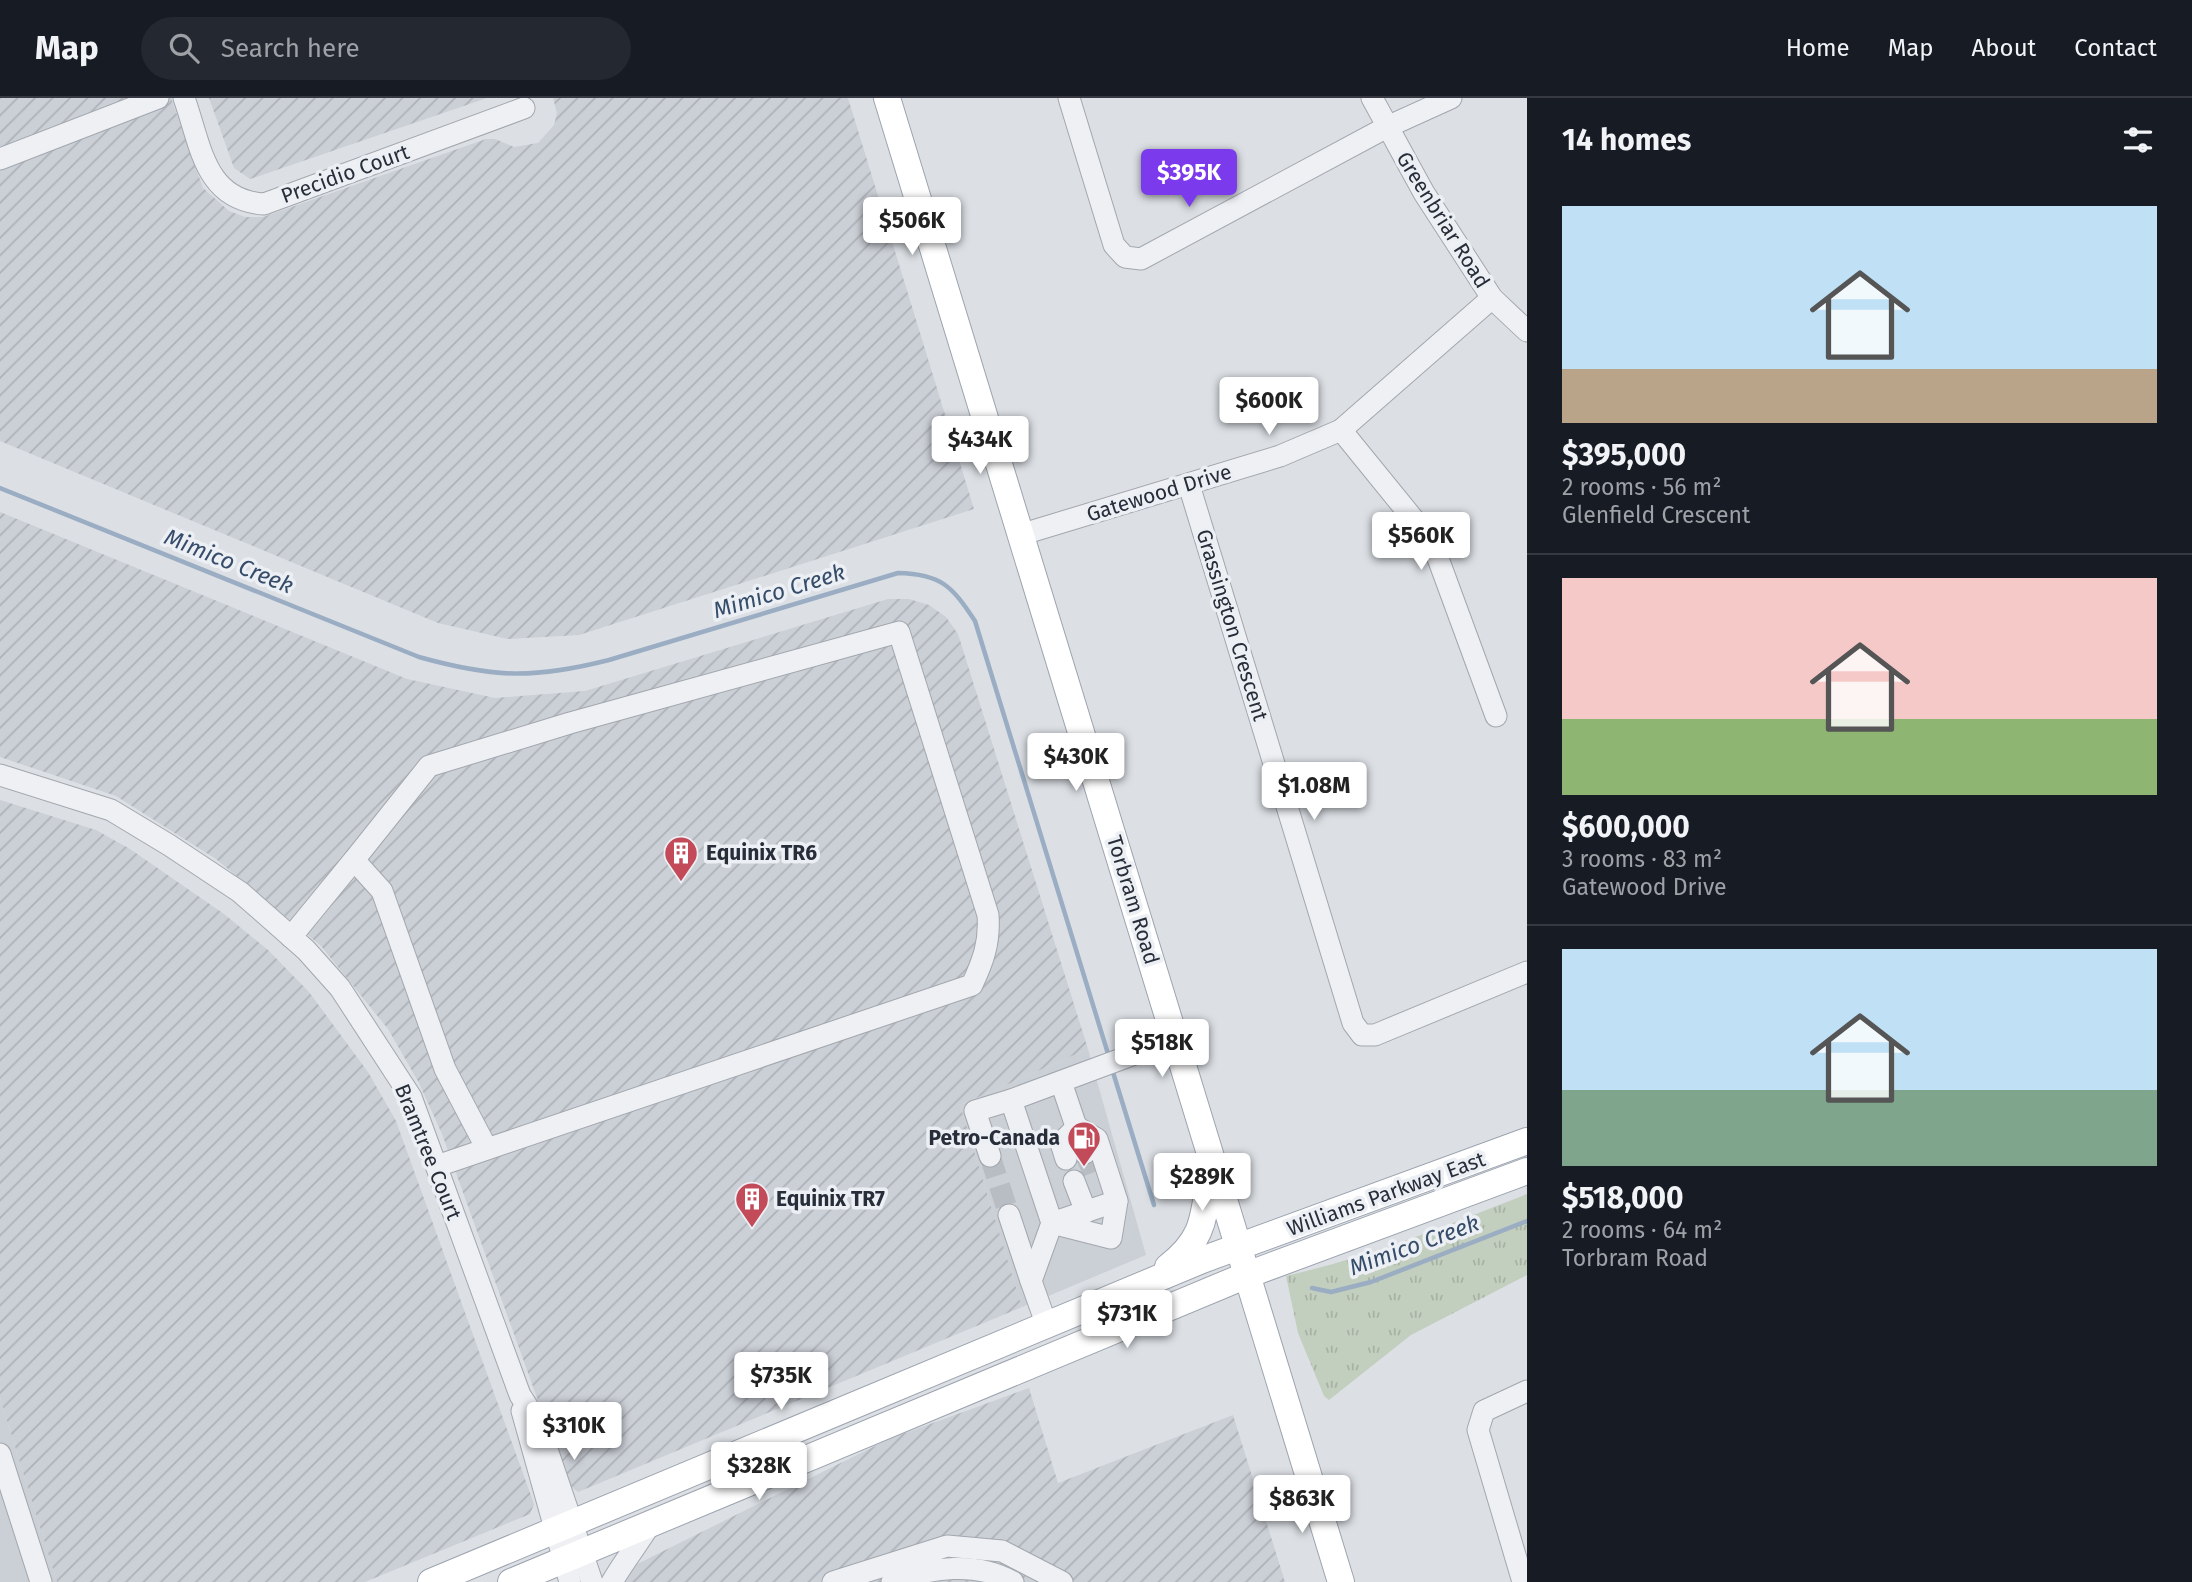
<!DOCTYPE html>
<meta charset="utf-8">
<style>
:root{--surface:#171b24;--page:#242831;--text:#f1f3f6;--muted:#9ea1a6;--line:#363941;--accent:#7c3aed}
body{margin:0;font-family:"Fira Sans",sans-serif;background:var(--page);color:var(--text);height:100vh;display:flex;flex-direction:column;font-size:26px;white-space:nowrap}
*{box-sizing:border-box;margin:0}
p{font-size:23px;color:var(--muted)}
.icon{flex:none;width:38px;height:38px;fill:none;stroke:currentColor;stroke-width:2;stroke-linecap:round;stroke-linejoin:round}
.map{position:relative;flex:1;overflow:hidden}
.panel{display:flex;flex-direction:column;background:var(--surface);width:665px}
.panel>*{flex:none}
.price{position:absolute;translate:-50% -60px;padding:0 16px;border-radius:7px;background:#fff;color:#222;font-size:23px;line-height:46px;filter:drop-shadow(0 2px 4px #0008)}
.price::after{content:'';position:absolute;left:50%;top:42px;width:21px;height:16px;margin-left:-10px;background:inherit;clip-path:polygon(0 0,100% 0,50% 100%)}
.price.active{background:var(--accent);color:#fff}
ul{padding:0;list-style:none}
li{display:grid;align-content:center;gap:14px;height:371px;padding:0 35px}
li+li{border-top:2px solid var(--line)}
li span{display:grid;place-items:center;height:217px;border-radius:0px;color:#555}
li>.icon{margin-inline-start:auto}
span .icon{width:126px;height:126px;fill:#fffc;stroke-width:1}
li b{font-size:30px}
h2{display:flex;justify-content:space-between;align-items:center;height:84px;padding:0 35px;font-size:30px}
header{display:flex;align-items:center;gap:42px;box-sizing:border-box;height:98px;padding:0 35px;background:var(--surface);border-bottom:2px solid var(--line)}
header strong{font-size:33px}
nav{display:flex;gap:38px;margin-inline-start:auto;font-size:24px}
.search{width:490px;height:63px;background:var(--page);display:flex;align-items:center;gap:18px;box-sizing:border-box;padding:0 24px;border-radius:38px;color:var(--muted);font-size:26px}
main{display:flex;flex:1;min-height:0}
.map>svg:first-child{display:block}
.built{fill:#cbcfd6}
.industrial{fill:url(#industrial-furrows)}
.grass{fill:url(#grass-tufts)}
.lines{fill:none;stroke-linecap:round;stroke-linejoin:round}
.stream{stroke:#9aadc3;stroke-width:4.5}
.minor-tunnel{stroke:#b8bcc3;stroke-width:21;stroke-dasharray:21 10;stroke-linecap:butt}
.minor-casing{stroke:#a2a7ae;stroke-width:23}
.major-casing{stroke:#9da4b0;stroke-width:28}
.minor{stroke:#eff0f4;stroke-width:21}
.major{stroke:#fff;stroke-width:26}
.labels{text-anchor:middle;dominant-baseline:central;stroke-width:7;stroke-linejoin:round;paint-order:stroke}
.street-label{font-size:21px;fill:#272e3a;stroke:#eceff3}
.poi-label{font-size:21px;font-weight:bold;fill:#272e3a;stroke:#eceff3;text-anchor:start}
.water-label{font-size:23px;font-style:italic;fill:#354c6a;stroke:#eceff3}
</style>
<header>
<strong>Map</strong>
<div class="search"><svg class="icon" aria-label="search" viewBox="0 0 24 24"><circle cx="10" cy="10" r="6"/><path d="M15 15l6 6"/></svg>Search here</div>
<nav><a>Home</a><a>Map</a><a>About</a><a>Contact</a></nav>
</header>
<main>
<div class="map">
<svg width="1527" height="1484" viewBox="0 0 1527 1484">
<defs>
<pattern id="industrial-furrows" width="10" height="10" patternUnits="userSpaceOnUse" patternTransform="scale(1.75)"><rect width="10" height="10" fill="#cbcfd6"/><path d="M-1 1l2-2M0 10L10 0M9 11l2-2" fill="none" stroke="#aeb2b8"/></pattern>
<pattern id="grass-tufts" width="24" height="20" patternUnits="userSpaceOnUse" patternTransform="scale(1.75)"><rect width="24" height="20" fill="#c2cebe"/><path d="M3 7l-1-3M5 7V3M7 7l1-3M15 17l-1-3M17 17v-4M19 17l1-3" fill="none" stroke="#a7b1a4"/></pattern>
</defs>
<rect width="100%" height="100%" fill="#dce0e5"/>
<!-- built -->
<g class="built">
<polygon points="1088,951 1146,1157 1022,1209 960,1007"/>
<polygon points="0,1300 57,1484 0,1484"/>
</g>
<!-- industrial -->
<g class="industrial">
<polygon points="0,0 171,0 203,90 229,113 245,119 263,119 486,41 495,41 514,49 538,45 554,27 557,15 553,0 848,0 974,411 579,537 508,541 438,525 0,343"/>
<polygon points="209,0 487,0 250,81 234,70"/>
<polygon points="0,414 407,581 495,600 585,593 888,501 909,501 929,507 946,519 958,536 1088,951 960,1007 1022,1209 578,1394 568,1386 442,1036 419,985 388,931 321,848 216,761 116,698 0,659"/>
<polygon points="0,702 96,732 130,751 224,816 268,852 309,894 368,974 396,1023 534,1406 530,1416 365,1484 57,1484 0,1300"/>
<polygon points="1029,1290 1058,1385 1233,1317 1285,1484 601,1484 889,1341"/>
</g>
<!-- grass -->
<path class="grass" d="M1527,1096V1177L1411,1237L1329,1302L1324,1298L1298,1235L1286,1178C1369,1159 1448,1127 1527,1096Z"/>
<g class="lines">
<!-- stream -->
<g class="stream">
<path d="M0,390L419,559C494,580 534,581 609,562L898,475C941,476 952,488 975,523L1109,959"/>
<polyline points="1112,971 1154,1107"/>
<polyline points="1312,1190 1331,1194 1371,1184 1527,1123"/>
</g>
<!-- minor-tunnel -->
<g class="minor-tunnel">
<polyline points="1085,1055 1094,1077"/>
<polyline points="990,1058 1009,1117"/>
</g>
<!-- minor casing -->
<g class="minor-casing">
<g id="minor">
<path d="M184,0C201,47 204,102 264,106L524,10"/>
<polyline points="1069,0 1114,147 1125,159 1141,161 1387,29 1451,0"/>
<polyline points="1372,0 1424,95 1492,200 1527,233"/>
<polyline points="0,61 158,0"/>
<polyline points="1341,332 1432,444 1496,618"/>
<polyline points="1189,387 1353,925 1362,937 1375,937 1527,874"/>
<polyline points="1023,436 1280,358 1341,332 1492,200"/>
<polyline points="0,677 111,712 169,747 240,794 306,852 340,890 411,999 520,1297 538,1325 592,1484"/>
<polyline points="291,839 354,762"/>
<polyline points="1061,984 1085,1055"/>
<polyline points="990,1058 975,1013 1011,1002"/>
<path d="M437,1068L487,1051L972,887C983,863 990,845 988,817L899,534L570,625L429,668L354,762L382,793L445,971L487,1051"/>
<polyline points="1074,1083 1086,1114"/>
<polyline points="1009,1117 1031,1183"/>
<polyline points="1052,1125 1111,1140 1117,1103 1097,1041 1077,1029 1061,1045 1066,1061"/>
<polyline points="1052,1125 1117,1103"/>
<polyline points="1047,1228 1031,1183 1052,1125 1011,1002 1175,941"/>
<polyline points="522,1313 570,1484"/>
<polyline points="0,1356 41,1484"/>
<path d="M612,1484C624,1463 639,1445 652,1423"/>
<polyline points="833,1484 947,1448 1002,1453 1062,1484"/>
<path d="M892,1484C931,1469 976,1463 1013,1484"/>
<polyline points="1523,1484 1478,1332 1484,1313 1527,1293"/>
</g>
</g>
<!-- major casing -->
<g class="major-casing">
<g id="major">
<polyline points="887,0 1341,1484"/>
<path d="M1168,1169C1207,1139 1203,1117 1211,1071"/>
<polyline points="431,1484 1202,1162 1527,1043"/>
<polyline points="511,1484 1247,1177 1527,1073"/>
</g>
</g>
<!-- minor -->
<use href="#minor" class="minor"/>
<!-- major -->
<use href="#major" class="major"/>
</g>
<!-- icons -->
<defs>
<g id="building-pin" transform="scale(1.75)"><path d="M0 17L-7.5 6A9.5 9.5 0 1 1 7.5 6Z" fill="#c24a59" stroke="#eceff3"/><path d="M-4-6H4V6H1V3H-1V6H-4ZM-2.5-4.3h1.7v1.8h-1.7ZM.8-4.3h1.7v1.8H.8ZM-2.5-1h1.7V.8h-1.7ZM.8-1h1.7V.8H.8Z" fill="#fff"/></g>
<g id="fuel-pin" transform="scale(1.75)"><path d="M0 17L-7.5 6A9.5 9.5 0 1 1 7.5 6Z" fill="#c24a59" stroke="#eceff3"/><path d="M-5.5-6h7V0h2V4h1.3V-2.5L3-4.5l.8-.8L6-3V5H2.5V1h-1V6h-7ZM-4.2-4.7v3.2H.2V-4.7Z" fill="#fff"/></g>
</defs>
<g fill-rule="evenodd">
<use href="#building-pin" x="681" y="755"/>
<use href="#fuel-pin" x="1084" y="1040"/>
<use href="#building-pin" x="752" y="1101"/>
</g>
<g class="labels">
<!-- street labels -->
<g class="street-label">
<text transform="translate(345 76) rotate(-20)">Precidio Court</text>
<text transform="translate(1443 122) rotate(58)">Greenbriar Road</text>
<text transform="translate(1159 395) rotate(-17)">Gatewood Drive</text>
<text transform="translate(1232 527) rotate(73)">Grassington Crescent</text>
<text transform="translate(1133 802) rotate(73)">Torbram Road</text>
<text transform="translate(428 1054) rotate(68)">Bramtree Court</text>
<text transform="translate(1386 1096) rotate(-20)">Williams Parkway East</text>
</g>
<!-- poi labels -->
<g class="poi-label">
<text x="706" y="755">Equinix TR6</text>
<text x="1060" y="1040" text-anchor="end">Petro-Canada</text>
<text x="776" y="1101">Equinix TR7</text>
</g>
<!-- water labels -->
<g class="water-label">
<text transform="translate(229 463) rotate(22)">Mimico Creek</text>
<text transform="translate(779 493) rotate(-17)">Mimico Creek</text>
<text transform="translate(1414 1147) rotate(-20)">Mimico Creek</text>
</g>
</g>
</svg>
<b class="price active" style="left:1189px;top:111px">$395K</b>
<b class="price" style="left:912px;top:159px">$506K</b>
<b class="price" style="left:1269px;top:339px">$600K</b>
<b class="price" style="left:980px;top:378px">$434K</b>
<b class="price" style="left:1421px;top:474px">$560K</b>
<b class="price" style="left:1076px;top:695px">$430K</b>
<b class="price" style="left:1314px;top:724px">$1.08M</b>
<b class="price" style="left:1162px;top:981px">$518K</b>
<b class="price" style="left:1202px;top:1115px">$289K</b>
<b class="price" style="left:1127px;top:1252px">$731K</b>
<b class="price" style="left:781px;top:1314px">$735K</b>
<b class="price" style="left:574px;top:1364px">$310K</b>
<b class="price" style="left:759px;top:1404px">$328K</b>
<b class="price" style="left:1302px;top:1437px">$863K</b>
</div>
<section class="panel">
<h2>14 homes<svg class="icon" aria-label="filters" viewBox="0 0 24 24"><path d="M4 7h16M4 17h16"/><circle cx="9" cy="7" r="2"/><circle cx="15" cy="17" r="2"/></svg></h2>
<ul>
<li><span style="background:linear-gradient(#bfe0f5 75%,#b9a48a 0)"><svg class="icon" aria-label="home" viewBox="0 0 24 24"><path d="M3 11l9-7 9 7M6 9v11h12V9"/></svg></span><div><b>$395,000</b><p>2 rooms · 56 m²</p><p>Glenfield Crescent</p></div></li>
<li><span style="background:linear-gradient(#f6c9c9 65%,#8fb573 0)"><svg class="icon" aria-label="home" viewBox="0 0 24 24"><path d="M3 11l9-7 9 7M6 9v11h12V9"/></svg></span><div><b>$600,000</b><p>3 rooms · 83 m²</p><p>Gatewood Drive</p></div></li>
<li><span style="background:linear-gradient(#bfe0f5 65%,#7fa58c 0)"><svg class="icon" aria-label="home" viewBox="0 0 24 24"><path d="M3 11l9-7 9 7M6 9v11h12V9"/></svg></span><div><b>$518,000</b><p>2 rooms · 64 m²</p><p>Torbram Road</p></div></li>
</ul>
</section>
</main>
